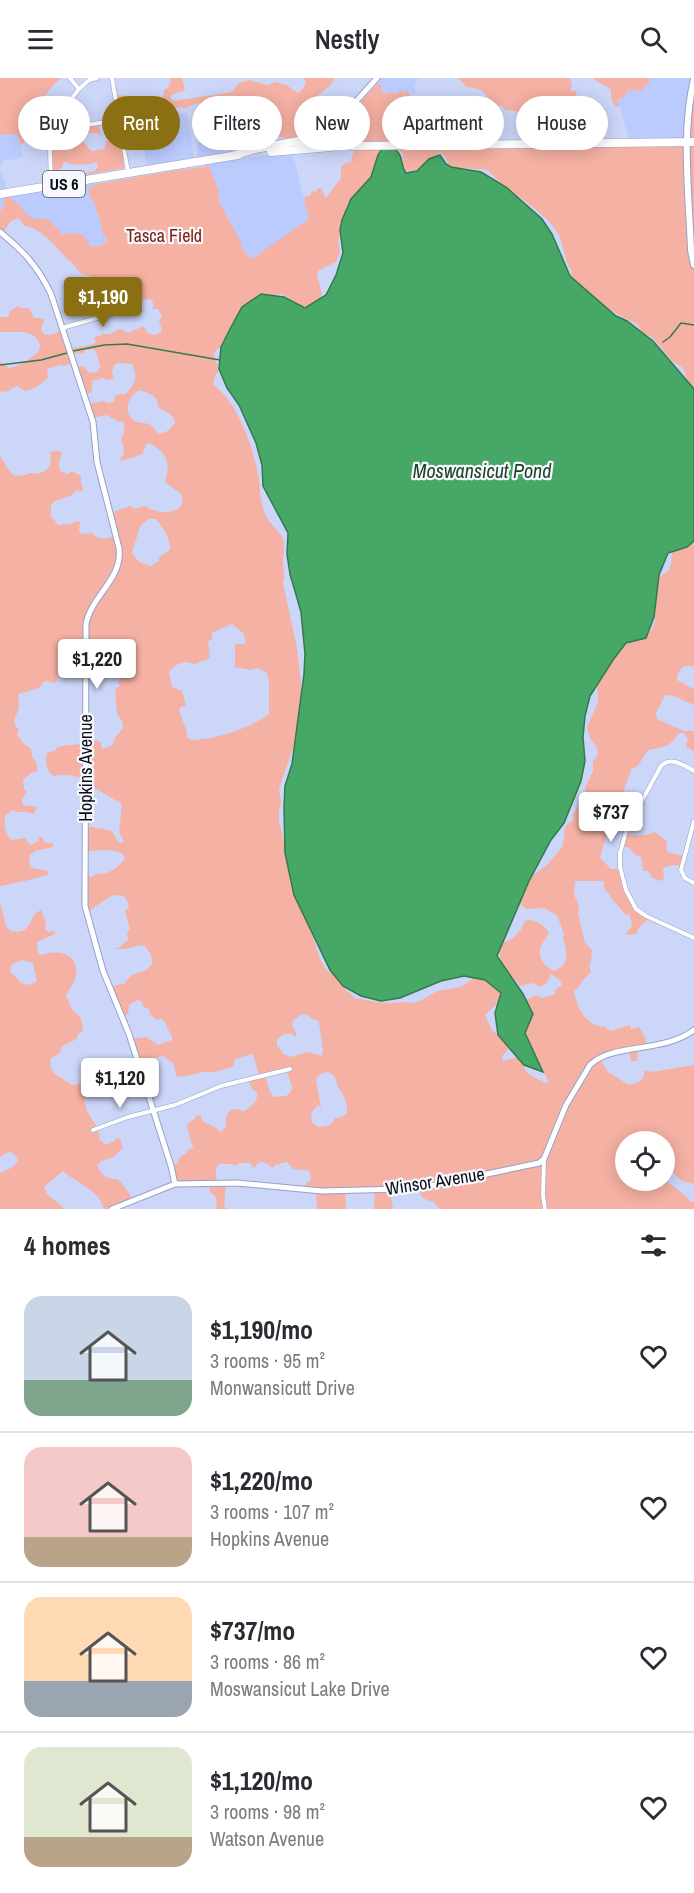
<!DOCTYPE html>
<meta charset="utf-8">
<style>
:root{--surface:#fff;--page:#f7f7f7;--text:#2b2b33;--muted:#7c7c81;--line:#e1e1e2;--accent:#8a7012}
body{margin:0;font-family:"Archivo Narrow",sans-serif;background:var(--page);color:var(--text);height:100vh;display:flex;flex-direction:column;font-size:22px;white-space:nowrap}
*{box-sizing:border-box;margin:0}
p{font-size:20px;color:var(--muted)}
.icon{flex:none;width:33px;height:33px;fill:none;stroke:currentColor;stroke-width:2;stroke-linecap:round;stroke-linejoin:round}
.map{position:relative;height:1131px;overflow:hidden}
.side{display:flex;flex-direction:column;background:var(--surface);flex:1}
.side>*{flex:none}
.hud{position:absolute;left:18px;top:18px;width:658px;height:54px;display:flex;gap:12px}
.controls{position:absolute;left:615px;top:1053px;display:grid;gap:12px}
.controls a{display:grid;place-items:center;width:60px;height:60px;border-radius:50%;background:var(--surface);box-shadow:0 3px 15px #0003;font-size:30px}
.price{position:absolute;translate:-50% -51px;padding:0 14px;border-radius:6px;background:#fff;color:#222;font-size:20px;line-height:39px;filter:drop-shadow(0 2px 3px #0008)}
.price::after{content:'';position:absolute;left:50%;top:36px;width:18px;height:14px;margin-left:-9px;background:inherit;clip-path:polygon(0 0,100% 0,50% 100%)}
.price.active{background:var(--accent);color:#fff}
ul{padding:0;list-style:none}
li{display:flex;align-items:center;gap:18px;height:150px;padding:0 24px}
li+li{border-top:2px solid var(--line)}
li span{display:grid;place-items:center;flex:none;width:168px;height:120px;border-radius:18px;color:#555}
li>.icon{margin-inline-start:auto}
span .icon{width:72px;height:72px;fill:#fffc;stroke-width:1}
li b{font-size:26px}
h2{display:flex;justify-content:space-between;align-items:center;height:72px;padding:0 24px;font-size:26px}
.tag{padding:0 21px;border-radius:27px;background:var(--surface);box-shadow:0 3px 15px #0003;font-size:21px;line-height:54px}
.tag.active{background:var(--accent);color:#fff}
header{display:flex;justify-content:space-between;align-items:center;height:78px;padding:0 24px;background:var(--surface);font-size:27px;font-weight:600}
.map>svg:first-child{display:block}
.built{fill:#bccbfe}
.green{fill:#f5b1a3;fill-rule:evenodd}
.water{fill:#47a766;stroke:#347950;stroke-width:1.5}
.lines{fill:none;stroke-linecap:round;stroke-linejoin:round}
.stream{stroke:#347950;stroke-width:1.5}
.street-casing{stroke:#94a0ca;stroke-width:5}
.secondary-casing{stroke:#94a0ca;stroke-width:7}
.primary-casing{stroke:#94a0ca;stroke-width:8}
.highway-casing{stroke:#94a0ca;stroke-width:9}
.street{stroke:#fff;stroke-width:4}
.secondary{stroke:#fff;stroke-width:5}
.primary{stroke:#fff;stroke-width:6}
.highway{stroke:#fff;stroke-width:8}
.labels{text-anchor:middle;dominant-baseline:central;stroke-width:4.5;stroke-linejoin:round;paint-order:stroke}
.shield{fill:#f6f8fc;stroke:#50545e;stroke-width:1.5}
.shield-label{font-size:16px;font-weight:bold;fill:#090d1b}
.park-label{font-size:18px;fill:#7e2012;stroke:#f6f8fc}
.street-label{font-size:18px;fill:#090d1b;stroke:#f6f8fc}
.water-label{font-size:20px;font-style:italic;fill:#1d4429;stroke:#f6f8fc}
</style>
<header><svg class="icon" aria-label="menu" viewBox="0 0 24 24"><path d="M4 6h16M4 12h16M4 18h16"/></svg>Nestly<svg class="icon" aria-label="search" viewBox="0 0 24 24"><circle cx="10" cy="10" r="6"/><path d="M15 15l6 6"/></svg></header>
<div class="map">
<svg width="694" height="1131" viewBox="0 0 694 1131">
<rect width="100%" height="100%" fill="#cbd6f9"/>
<!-- built -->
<g class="built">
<polygon points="376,0 418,0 414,9 417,14 413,17 408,12 403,15 400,12 398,16 389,14 384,16 381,13 381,7 375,2"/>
<polygon points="649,0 694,0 688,63 630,63 617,21 622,19 627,13 636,13 650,4"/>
<polygon points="412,22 415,25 426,24 428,28 434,25 438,36 456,41 457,65 419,66 419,60 410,46 408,35 405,28"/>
<polygon points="228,30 241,33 246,48 244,49 251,70 197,80 198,60 195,51 213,43 214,40 222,32"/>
<polygon points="142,33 170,36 187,35 194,80 147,88 139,41"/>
<polygon points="7,55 17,56 23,78 15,81 3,83 0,89 0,57"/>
<polygon points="292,73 309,141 253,180 250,180 241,169 241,164 219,124 218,114 208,86"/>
<polygon points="0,90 7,113 94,100 95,106 88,113 93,122 95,130 107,163 102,168 91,169 84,157 63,157 43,141 34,141 26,136 19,126 6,120 5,128 0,133"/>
</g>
<!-- green -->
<g class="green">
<path d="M0,0H61C51,8 45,19 36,29L39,37L33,40L32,54L21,67L17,56L0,57Z"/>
<path d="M170,0H182L185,12L171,17L170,20L173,23L232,14L239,5L249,2L267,7L276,4L286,7L298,15L303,10L306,5L304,0H334L331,7L317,18L319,26L322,30L329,31L338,26L343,31L317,53L306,58L288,61L279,58L268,62L261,68L251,70L243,49L246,48L241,33L234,35L228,30L222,32L218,30H209L197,25L185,30L174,29L170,36C153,35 137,29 121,34L117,17L134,19L140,29L148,30L163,21L164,12L168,10L171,4Z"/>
<path d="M458,0H570L572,7L570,12L576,13L577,21L559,32L556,43L540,45L536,39C521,42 526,38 515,33C512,32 509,33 506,32L501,27L494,28C483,14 488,12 467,9Z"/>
<path d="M593,0H649L650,4L642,12L627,13L624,20L617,21L619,29L615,28L611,20V12C605,6 599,6 593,0Z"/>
<path d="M694,1V310L686,299L683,290L671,282L652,259L643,255L637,246L622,239L599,225L590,215L572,203L570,199L572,193C563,182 565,166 557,154C541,129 507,115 488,92L450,89L444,77L440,74C425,85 424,94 403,93V75L393,70L367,103L366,109L350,122L347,126L338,164L340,174L336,184C309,197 317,191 322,216C318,225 311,227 302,229L282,216L262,219L231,246L223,267L215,273L214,278L219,292L215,298L213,307C238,323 254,372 259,401C260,412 260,423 264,433C267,443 274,448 280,456C288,466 282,476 283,487C284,494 285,498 283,505L297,570L301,605V633L295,664L279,711L281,723L279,733V743L291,792L320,881L327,893L343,901L346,912L355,920L376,924L389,925L406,924L411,925L420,923L437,913L460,909L479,897C487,903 505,913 499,922C496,928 489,932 485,937L492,952L510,969L503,977L502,983L522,978C522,997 532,997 545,1005L548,1004L546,998C525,973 520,955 526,922L536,917L543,920L555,916L556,911L562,907L561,903L551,896L546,906L540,909L533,905L520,908C508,892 493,886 503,865C515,860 521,854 525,843C534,840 544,847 549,855C538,871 534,880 553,893C572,888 566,873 563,859L564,856L557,837L544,830L526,831L518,824L525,803L547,787L563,768L565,749L573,742V736L584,718L586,707L593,694V684L598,676L597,670L590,660L587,649L598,624L597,600L609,577L624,569L632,561H645L653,549L655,543L653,528L657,519L658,503L659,499L668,493L671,486L672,470L676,468L694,464V589C684,585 677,592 677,602L694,611V627L674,618L665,617L656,635L657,641L684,653H694V673L686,669L688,661L683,654L678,656C671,670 661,669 648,672L637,689L631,691C629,699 621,717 622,724C612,733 604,766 600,780L611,791H619L635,830L650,840L640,848L636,856L625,857L632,848L630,837L624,836L621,831L611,820L610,816L605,812L603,803H575L574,817L579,827L578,835L585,865L592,872L591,885L589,886L591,894L585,900L574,914C578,932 586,948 606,949L607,951L611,953L630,947L631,951L639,949L645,959L647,967L637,970V983H631L628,972L599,979L608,994L629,1007C640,1004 643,1004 645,992L652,994L694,987V1106L680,1102L673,1094H667L665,1100C672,1111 684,1113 691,1124H694V1131H439L434,1124C426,1122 420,1120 419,1111L390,1112L393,1131H374L375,1113H345L346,1131H317L316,1114L308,1113L305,1106L311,1102L310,1094L308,1092L293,1091L287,1084L275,1087L273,1090L264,1084L258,1085L254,1090L250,1085H240L235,1088L232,1086H219C213,1092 217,1097 217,1104L226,1105C226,1113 223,1124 225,1130L230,1131H217L216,1120L212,1115H210L209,1106H176L171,1088L177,1086L181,1078L186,1076L188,1071L194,1070L190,1062L187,1046L195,1041L196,1037L201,1038L203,1044L213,1048L221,1054L226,1048V1039L230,1032L238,1031L243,1033C250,1030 258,1024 257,1015L252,1011L248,1001L259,997L253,976L235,981L233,988C224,993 215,994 205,994C195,994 187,1000 176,998L174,986L163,978L138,984L131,961L146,959L158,967L172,962V959L164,943L162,941L156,942L150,936L149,931L144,929L141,923L138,922L129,927L128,936L122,939L111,911L116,907L124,906C126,904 129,899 131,898C133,896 138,895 141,894C158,888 153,878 144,867C131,868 129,872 114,871L120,869L128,862L127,855L130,851L125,833L129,829L128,825L124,818L113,817C104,823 94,828 87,836L85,797L92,799L96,796C109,797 117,790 125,781L123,776C114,770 95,772 85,774V749H93L97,751L103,750L107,753L110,752C115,755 115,762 120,765L124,763L119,754L122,726L93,709L89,700C76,700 67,694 54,698C46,693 45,684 47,675L56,672L57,669C71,666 85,667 97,662L101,665V668L103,671L113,667L114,661L123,650L122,643L117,635L115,611L120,608L118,604L120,602L119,592L110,590L107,595L102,597L101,600H86V567C72,568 62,576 64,590L58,597L57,603L54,605L45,603L39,610L18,616L19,630L14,642L16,649L19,651L17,657L24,666L31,671L32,678L37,685V693L31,695L23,702L24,711L27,714L22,721V726L26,728H34L37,730L33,736C25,732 18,736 12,732L5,738C4,747 5,755 11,762L25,760L30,767L39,763L38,759H42L45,765H53V769L35,773L29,778L30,788L32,790L49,793L47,797L29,802L0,808V378C5,385 8,393 15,398L26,397L30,395C40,397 46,394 51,386L50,374L58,373L62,375L59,385L60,393L68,396L72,393L76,396L81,397V403L83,413H76L70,418L55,423L51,427V438L58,447L72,446L76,443L80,444L79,453L81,456L92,455C99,463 105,461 115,458L110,435L130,428L134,431L144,428C155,434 167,437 180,430L183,421L181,416L165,404C171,384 167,375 149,365L146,367L142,376L122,383L120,380L123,378L124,371L121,360L124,355V344L117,343L107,337L92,340L88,326L104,323L108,325L114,324L115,318L121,316H126C134,306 139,300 132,286L121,285L115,286L112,293L114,301L108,302L103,300L92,303V314L84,316L75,289L83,288L89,295L97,294L100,289L98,279L94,271L85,272L83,276L78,275L71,277L73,285L64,288L60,287L49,290L47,293L48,300L35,310L25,313L17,308L12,310L9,313L0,314V284L9,290C21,288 30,281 39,273L40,267L35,258L24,254H0V239H8L10,233L18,228L21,230H29L34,240H42L44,242L41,251L44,257L54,256L62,251L69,271L94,266L96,263L94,259L100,258L102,256H110L120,251L128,255L144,248L147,255L155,257L161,254L162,252L159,243L162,239L158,231H152L154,227L151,221L143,222L140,227L134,229L124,214L112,217L109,221L107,215L103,214L99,207L93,205L90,198C76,197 77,186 67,181C55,168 42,150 24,148L19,140L11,143L2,156L0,154V133L5,128L3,124L6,117L19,126L26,136L34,141L41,140L50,143L63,157L76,154L78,156L84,157L91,169L101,168L107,163L106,158H103C103,146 96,134 93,122L91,121L88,112L95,106L184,91L205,89L208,86L219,113V124L241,164V169L250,180H253L309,141L304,121L305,119L310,118L312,113L315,114L319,110H321L325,119H327L341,100V89L345,85L351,84C351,77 355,74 355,67L359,66V57H351L344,42L378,5L382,8L381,13L384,16L389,14L397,16L400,12L405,15L408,12L412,22L405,28L410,32L408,35L410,46L418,47L419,66L687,63ZM139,312C146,314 153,316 157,322C158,324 157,326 158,328C164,335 174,334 175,345L168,353L158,356C156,353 155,350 152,348C148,344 142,346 137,344C122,337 127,319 139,312ZM149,441H156C163,450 171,460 170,472L160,478L158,484L150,488L139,484L132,475L140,448ZM232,546L243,555L246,563L244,566H235V589L251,592L257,590L267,595L269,603V636C250,650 216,662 192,662L187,660V654L179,632L181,629L186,628L182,613L172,609L169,593L178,586L186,584L195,586L210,580L208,564L212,561V555ZM302,936L308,937L312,941L317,942L319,945L323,972L322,978L309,974L290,979L283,976L279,969H277V961L284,956H292L295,959L297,956L292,948L293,942ZM287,994L292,1008L291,1014L286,1018L274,1019L270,1014L265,997ZM327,994C338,997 335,1005 340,1012C345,1020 348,1026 347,1035L342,1039L335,1040L331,1047L318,1049L312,1044L311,1035L318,1027L321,1030L316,1001L321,996ZM626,1064H664V1070H670L673,1077L670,1085L665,1087L664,1102H626Z"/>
<path d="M98,45L101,58L98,55H86L83,63L91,73L105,71L106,63L121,61L124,90L55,102L52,89L53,72H56V69L71,72L75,69C76,61 72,55 73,48ZM66,84C74,88 88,87 96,84L99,88L94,93L62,100L57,93L63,88V85Z"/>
<path d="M655,754L667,763L666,770L668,774L684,778L682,788L672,787L663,790L664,800L662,803L652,800L648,793H643L641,779L635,777L630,770L623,768L626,756C634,758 648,758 655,754Z"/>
<path d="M0,825L6,848L10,853C35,857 26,839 41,832L46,844L45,851L48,854L55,853V856L37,864L38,875L42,877C60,870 82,878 75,901C74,906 68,913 66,918L72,931L81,940L83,953L77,957V961L62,968L60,975L50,981L51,991L54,995L70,1006L76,1007L86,1002L90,1005L87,1020L84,1022L87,1033L98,1051L100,1062L106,1067L113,1064L118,1059L121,1063L123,1070L113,1079L101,1083L97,1088C102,1097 107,1102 118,1101L130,1116L132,1122L110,1131H104C100,1112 76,1105 63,1093L44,1109L47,1116L65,1131H0V1095L13,1089L18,1082L16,1078L11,1074L6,1075L0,1079ZM23,882L33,885L37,903L29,907L21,905L10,893L12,886Z"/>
</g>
<!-- water -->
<path class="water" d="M382,71H395C405,80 399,86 406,95L417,93L429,81L440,77L446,86L451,89L481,94L506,109L542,141L552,156L570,198L616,238L627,243L653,263L694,311V463L687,469L668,475L659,497L654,539L646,560L626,565L613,582L590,618L585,638L583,659L585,683L581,703L564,745L551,762L529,803L497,878L523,916L533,936L525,955L543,994L524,987L498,957L495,935L501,915L485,902L464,898L441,903L400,920L381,923L361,918L343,908L330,892L294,817L285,775L284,729L285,708L292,686L304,596L305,576L301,534L290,496L287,476L288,455L263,408L262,387L256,365L239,327L227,310L219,291L221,269L231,249L242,229L261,216L284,219L305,230L326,217L336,197L343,175L340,152L342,142L351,121L371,99L378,77Z"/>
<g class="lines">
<!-- stream -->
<g class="stream">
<polyline points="663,264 670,259 681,245 694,247"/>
<polyline points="73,273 104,267 127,266 220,282"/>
<polyline points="0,287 41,282 67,275"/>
</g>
<!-- street casing -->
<g class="street-casing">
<g id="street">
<polyline points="70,0 79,11"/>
<polyline points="112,0 128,94"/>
<polyline points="51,52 120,42"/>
<polyline points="51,108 50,71 53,45 79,11 89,2 97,0"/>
<polyline points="62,250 139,228"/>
<path d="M694,693C684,687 671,678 661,688L627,750L620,775V789L626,812L636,831L646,838L694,860"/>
<polyline points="694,743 681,792 685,800 694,805"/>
<polyline points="93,1052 128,1039 175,1027 221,1008 290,991"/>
<polyline points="544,1081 543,1117 545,1131"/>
</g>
</g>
<!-- secondary casing -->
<g class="secondary-casing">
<g id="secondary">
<polyline points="305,61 321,53 341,36"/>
<polyline points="296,70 315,61 332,50 377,0"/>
<path d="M0,154C24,174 37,187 51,216L93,344L97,384L119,470C123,501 91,518 86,546L85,828L103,893L129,956L171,1088L175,1106"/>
<path d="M112,1131L175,1106L237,1105L322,1113L403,1111L435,1107L539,1085L544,1081L566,1027L590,987C612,965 664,975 694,952"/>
</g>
</g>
<!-- primary casing -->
<g class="primary-casing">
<path id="primary" d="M694,1C681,56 689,116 691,172L694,187"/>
</g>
<!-- highway casing -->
<g class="highway-casing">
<g id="highway">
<polyline points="271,74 331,69"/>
<polyline points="235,77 255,71 303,62 353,68 694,64"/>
<polyline points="0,116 238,77"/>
</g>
</g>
<!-- street -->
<use href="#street" class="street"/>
<!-- secondary -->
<use href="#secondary" class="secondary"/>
<!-- primary -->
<use href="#primary" class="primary"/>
<!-- highway -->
<use href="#highway" class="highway"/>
</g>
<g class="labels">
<!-- shield labels -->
<rect class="shield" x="43" y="93" width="42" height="26" rx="4.5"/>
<g class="shield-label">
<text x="64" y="106">US 6</text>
</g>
<!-- park labels -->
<g class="park-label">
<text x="164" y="157">Tasca Field</text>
</g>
<!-- street labels -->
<g class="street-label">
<text transform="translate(85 690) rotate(-90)">Hopkins Avenue</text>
<text transform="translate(435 1103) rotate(-9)">Winsor Avenue</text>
</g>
<!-- water labels -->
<g class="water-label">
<text x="482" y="392">Moswansicut Pond</text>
</g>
</g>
</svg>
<div class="controls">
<a><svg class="icon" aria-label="locate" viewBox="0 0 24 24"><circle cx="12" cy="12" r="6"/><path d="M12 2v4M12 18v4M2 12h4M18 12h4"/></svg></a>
</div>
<b class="price active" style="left:103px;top:250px">$1,190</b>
<b class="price" style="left:97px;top:612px">$1,220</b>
<b class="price" style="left:611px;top:765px">$737</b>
<b class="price" style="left:120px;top:1031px">$1,120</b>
<div class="hud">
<a class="tag">Buy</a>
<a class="tag active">Rent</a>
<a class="tag">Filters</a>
<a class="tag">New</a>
<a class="tag">Apartment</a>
<a class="tag">House</a>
</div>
</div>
<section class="side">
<h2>4 homes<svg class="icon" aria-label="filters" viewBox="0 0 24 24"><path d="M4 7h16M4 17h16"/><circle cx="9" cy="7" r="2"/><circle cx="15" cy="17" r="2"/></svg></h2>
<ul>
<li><span style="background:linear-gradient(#c9d6e8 70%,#7fa58c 0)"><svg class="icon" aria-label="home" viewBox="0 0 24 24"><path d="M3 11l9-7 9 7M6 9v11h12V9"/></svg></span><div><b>$1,190/mo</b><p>3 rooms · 95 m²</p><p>Monwansicutt Drive</p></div><svg class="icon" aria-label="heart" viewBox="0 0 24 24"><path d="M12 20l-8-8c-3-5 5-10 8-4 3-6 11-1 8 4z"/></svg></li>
<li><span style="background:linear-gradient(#f6c9c9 75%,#b9a48a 0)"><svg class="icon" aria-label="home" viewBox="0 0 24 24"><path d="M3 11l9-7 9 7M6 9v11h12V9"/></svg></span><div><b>$1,220/mo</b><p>3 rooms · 107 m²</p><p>Hopkins Avenue</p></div><svg class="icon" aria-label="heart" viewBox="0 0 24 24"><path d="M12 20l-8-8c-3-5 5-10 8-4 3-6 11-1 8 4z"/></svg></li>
<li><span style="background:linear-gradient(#ffd9b3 70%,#9aa5b1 0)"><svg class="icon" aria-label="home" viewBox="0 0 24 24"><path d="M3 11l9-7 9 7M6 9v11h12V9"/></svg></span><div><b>$737/mo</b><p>3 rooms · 86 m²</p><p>Moswansicut Lake Drive</p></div><svg class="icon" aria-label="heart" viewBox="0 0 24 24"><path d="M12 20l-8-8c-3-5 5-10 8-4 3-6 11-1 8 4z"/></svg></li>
<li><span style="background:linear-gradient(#dfe7d0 75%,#b9a48a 0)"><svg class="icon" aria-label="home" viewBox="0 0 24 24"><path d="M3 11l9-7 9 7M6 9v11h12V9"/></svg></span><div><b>$1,120/mo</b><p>3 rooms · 98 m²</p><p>Watson Avenue</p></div><svg class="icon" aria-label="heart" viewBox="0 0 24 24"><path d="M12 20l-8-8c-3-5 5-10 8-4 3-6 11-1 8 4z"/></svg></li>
</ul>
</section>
